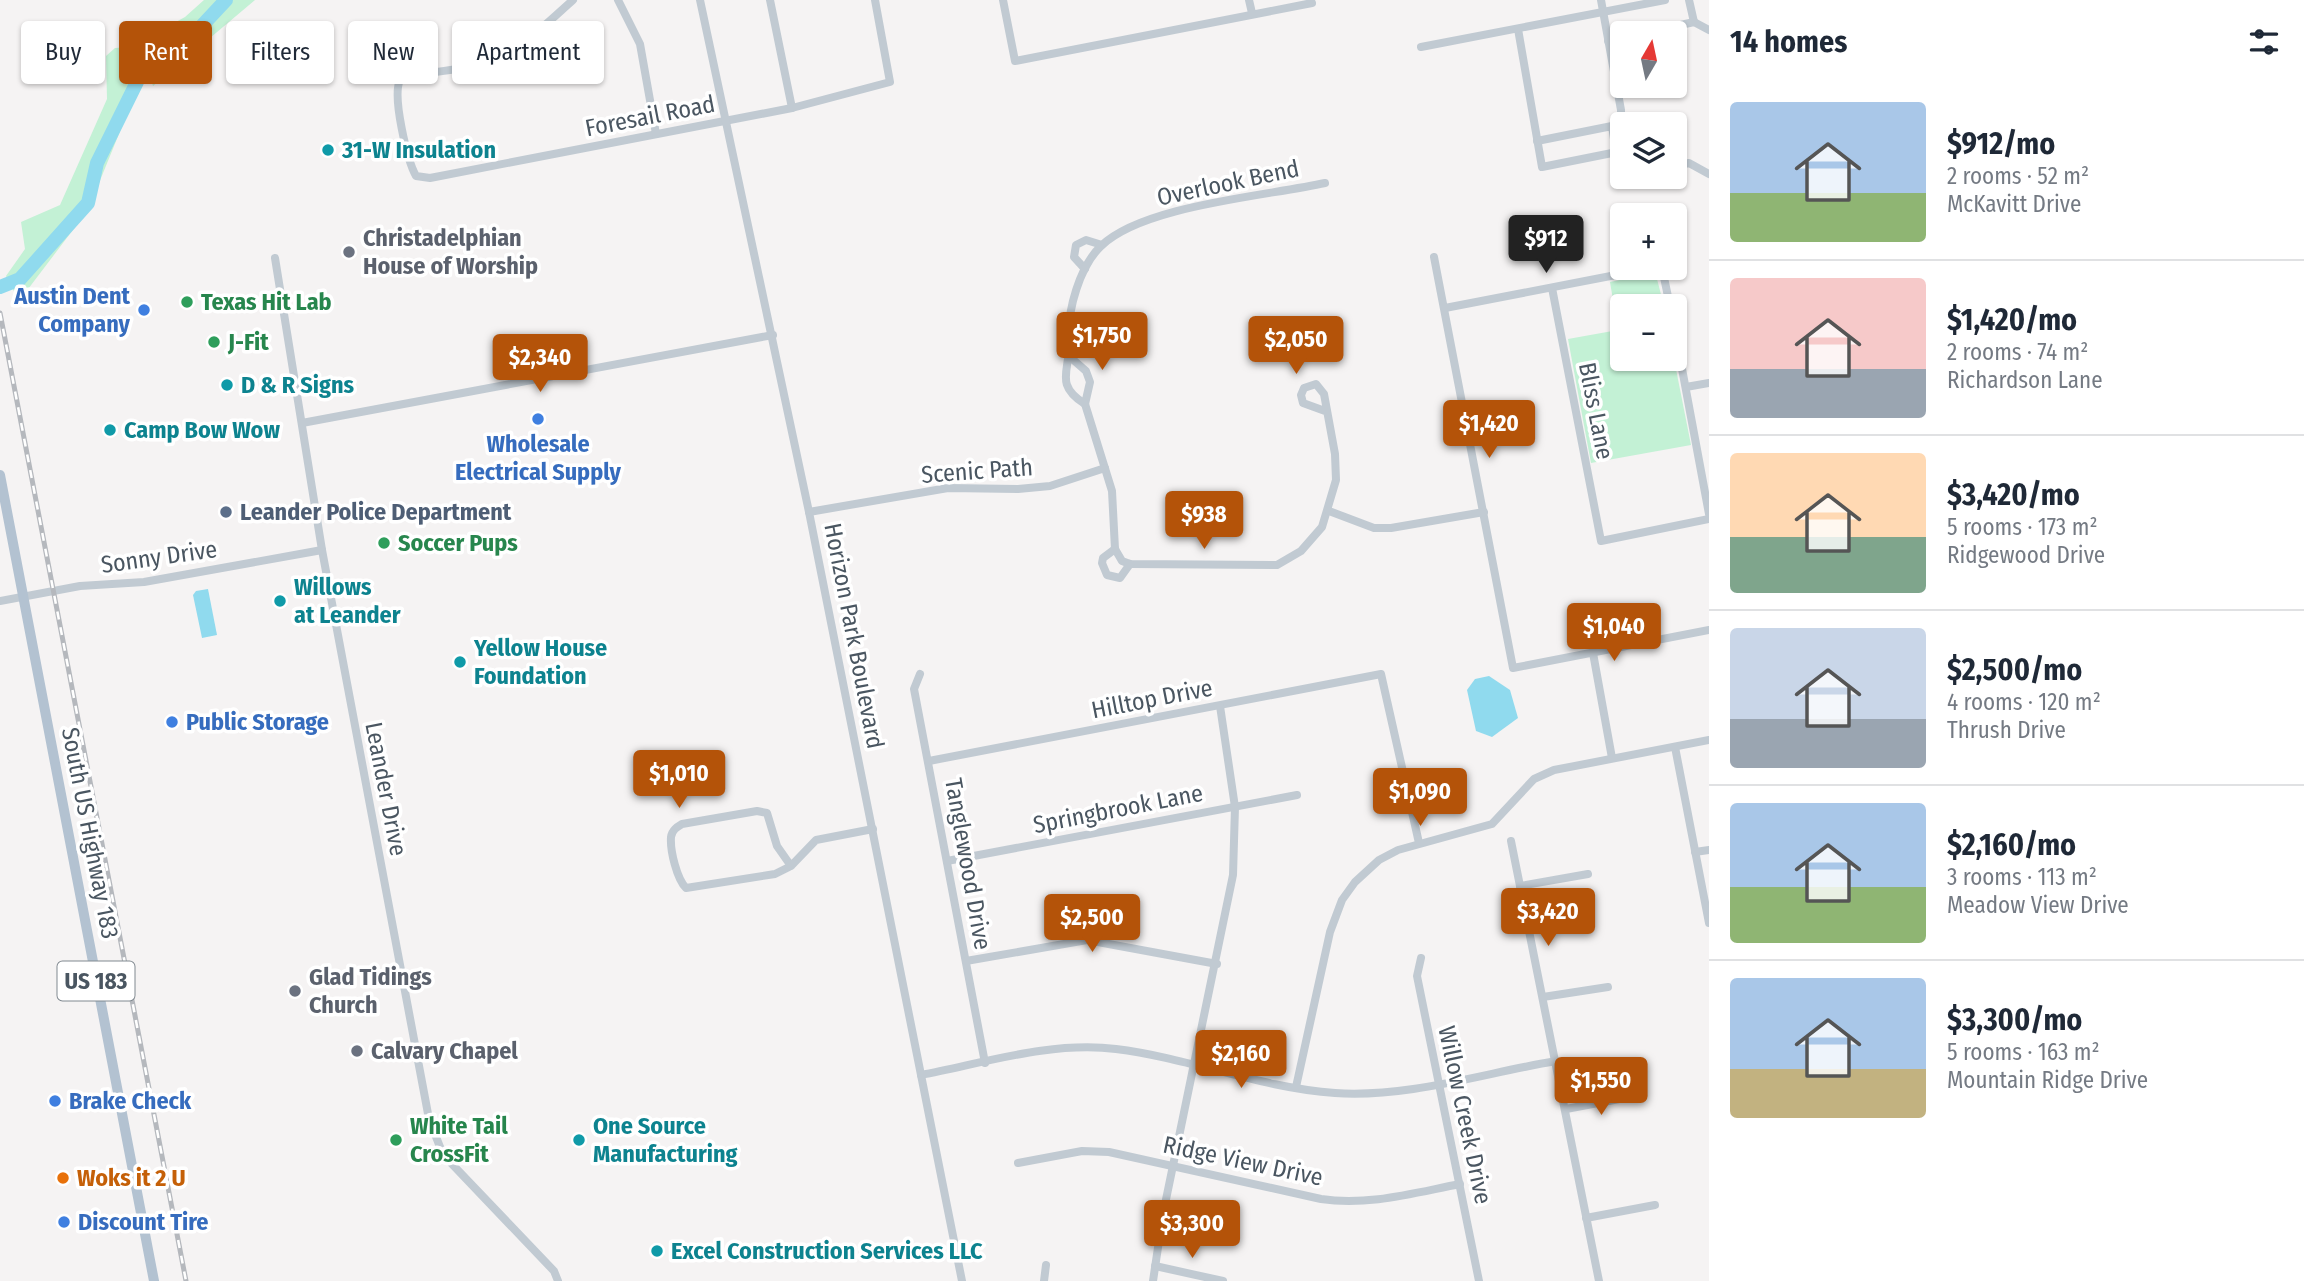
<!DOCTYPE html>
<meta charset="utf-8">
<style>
:root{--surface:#fff;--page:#f2f2f3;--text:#1f2937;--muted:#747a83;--line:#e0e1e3;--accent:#b45309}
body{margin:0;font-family:"Fira Sans Condensed",sans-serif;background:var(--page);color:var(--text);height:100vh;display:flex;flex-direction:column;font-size:26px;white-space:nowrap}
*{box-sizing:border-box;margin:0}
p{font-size:23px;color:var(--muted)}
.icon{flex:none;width:38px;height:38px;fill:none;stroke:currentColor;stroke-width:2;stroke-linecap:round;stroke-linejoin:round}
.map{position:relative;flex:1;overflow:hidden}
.sheet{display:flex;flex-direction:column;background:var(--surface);width:595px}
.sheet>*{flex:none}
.hud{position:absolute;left:21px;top:21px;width:665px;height:63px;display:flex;gap:14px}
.needle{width:46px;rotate:9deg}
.buttons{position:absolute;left:1610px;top:21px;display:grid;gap:14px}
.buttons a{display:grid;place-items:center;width:77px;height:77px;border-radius:7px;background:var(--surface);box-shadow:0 2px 5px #0004;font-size:35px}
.price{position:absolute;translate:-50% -60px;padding:0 16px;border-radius:7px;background:var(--accent);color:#fff;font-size:23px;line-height:46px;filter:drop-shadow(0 2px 4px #0008)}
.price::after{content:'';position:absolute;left:50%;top:42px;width:21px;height:16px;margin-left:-10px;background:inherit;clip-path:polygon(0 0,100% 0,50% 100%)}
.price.on{background:#222;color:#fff}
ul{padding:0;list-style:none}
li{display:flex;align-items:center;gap:21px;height:175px;padding:0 21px}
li+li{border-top:2px solid var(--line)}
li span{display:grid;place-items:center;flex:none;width:196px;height:140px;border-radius:7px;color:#555}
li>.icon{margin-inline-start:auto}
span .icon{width:84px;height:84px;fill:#fffc;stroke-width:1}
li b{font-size:30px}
h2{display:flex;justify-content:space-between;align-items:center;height:84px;padding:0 21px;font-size:30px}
.pill{padding:0 24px;border-radius:7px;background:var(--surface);box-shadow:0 2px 5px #0004;font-size:24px;line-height:63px}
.pill.on{background:var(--accent);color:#fff}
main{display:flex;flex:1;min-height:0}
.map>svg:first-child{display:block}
.green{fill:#c3f1d5}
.water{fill:#90daee}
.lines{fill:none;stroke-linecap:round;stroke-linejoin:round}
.river{stroke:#90daee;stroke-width:14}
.minor{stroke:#c1cad2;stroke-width:8}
.major{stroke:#b3c2d1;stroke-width:10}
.rail-casing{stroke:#b5b8bd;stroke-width:5}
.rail{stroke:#fff;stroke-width:2.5;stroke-dasharray:8;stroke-linecap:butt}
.culture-dot{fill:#0f9aa8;stroke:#fff;stroke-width:2.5}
.worship-dot{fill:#6b7280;stroke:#fff;stroke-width:2.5}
.leisure-dot{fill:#2e9e5b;stroke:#fff;stroke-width:2.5}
.shop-dot{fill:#3f7fe0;stroke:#fff;stroke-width:2.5}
.service-dot{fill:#5c6f8a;stroke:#fff;stroke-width:2.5}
.food-dot{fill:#e8710a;stroke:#fff;stroke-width:2.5}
.labels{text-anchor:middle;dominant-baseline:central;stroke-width:7;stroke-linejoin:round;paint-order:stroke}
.shield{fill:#fff;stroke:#808990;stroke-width:2}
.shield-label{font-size:23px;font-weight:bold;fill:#4a5661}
.street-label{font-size:24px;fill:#4a5661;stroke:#fff}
.culture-label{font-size:24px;font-weight:bold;fill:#0d838f;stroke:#fff;text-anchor:start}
.worship-label{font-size:24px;font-weight:bold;fill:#5b616d;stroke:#fff;text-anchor:start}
.shop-label{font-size:24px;font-weight:bold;fill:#366cbe;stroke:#fff;text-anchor:start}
.leisure-label{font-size:24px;font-weight:bold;fill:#27864d;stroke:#fff;text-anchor:start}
.service-label{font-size:24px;font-weight:bold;fill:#4e5e75;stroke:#fff;text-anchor:start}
.food-label{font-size:24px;font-weight:bold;fill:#c56008;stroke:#fff;text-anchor:start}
</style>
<main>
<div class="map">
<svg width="1709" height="1281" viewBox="0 0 1709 1281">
<rect width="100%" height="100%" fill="#f5f3f3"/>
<!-- green -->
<g class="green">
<polygon points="204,0 255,0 153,86 139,42 185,17"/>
<polygon points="130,47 136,92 88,210 19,301 6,276 25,249 21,222 60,205 107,99 106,56 115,48"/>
<polygon points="1644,275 1657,279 1664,306 1622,306 1622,359 1674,359 1691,445 1591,463 1568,339 1618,330 1610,282"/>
</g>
<!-- water -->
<g class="water">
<polygon points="208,589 217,635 202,638 193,595 196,591"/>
<polygon points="1489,676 1510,690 1518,718 1492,737 1476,731 1467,690 1475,679"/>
</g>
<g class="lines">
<!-- river -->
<g class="river">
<polyline points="146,73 183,46 226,0"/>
<polyline points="0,287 20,279 88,203 97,163 137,82"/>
</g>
<!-- minor -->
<g class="minor">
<path d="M573,0C546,24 520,51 485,63C457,72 427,70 400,80C392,96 407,160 416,176L430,178L792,108L890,82L875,0"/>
<polyline points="618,0 640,44 656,134"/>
<polyline points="700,0 809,512 962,1281"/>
<polyline points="770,0 792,108"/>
<polyline points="1003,0 1015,61 1312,3"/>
<polyline points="1249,0 1252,13"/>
<polyline points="1601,0 1621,110 1621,117 1612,126"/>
<polyline points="1689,0 1694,22"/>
<polyline points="1518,29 1542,167 1622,151"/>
<polyline points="1645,33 1694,22 1709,30"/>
<polyline points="1608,41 1622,38"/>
<polyline points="1421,47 1665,0"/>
<polyline points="1537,141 1612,126 1616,152"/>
<polyline points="1675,166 1689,163 1709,174"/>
<polyline points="1434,257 1513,668 1709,630"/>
<polyline points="275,258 322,550 429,1119 440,1147 451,1163 554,1271 558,1281"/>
<polyline points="1662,268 1670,306"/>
<polyline points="1085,269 1074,257 1076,245 1086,240 1102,245"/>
<polyline points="1552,288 1601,541 1709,519"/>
<polyline points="1445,308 1652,268"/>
<polyline points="1675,331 1709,514"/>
<polyline points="1070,357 1086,371 1090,382 1085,404 1112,491 1115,549 1122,561 1130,564 1277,565 1301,551 1322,527 1336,480 1335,454 1324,394 1316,384 1304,388 1301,395 1303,403 1325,411"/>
<polyline points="1686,387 1709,383"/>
<path d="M1085,404C1053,384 1071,370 1069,340C1067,310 1080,266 1101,246C1143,205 1267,196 1325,183"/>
<polyline points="302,423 773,335"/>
<polyline points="1329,511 1374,528 1391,528 1484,512"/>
<polyline points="809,512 948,488 1018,489 1050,486 1105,468"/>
<polyline points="1115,549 1103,558 1102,563 1107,575 1120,578 1130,564"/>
<polyline points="0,601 80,586 144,582 322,550"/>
<polyline points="1593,653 1612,758"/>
<polyline points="920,674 914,689 985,1063"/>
<polyline points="1675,747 1709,923"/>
<polyline points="929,761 1381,674 1419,843"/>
<polyline points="1511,841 1599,1281"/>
<polyline points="1695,852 1709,850"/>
<polyline points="947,861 1297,795"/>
<path d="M791,866L775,874L686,888C677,879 670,851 671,837C672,830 677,827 682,824L757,811L767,813L777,846L791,866L816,840L873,829"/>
<polyline points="1520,886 1588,874"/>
<polyline points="1421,958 1417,976 1479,1281"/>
<polyline points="966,961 1087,940 1217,964"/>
<polyline points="1543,997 1608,987"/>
<path d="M921,1075C984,1063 1051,1041 1116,1049C1189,1058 1261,1088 1335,1093C1408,1098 1484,1073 1556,1061"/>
<polyline points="1296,1087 1330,932 1342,900 1355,882 1379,860 1398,850 1492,824 1534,779 1554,770 1709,740"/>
<polyline points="1566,1109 1630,1097"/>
<path d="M1018,1163L1082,1151L1109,1152L1321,1199C1368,1206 1413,1193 1460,1184"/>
<polyline points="1586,1218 1655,1205"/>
<polyline points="1155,1266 1223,1281"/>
<polyline points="1044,1281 1046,1265"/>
<polyline points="1153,1281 1163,1214 1233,875 1235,807 1220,706"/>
</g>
<!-- major -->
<polyline class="major" points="0,475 154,1281"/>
<!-- rail casing -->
<g class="rail-casing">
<polyline id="rail" points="0,313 186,1281"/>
</g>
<!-- rail -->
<use href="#rail" class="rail"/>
</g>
<!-- markers -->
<g class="culture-dot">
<circle cx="328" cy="150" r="7"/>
<circle cx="227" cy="385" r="7"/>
<circle cx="110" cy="430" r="7"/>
<circle cx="280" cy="601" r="7"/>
<circle cx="460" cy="662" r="7"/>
<circle cx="579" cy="1140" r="7"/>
<circle cx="657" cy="1251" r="7"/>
</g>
<g class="worship-dot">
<circle cx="349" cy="252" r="7"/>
<circle cx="295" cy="991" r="7"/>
<circle cx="357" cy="1051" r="7"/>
</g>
<g class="leisure-dot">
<circle cx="187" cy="302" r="7"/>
<circle cx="214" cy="342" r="7"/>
<circle cx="384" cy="543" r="7"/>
<circle cx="396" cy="1140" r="7"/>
</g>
<g class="shop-dot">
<circle cx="144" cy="310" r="7"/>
<circle cx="538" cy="419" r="7"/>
<circle cx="172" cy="722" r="7"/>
<circle cx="55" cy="1101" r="7"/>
<circle cx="64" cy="1222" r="7"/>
</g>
<circle class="service-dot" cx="226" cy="512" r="7"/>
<circle class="food-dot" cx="63" cy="1178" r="7"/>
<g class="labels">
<!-- shield labels -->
<rect class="shield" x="57.5" y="961.5" width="77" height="39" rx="5"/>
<g class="shield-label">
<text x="96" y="981">US 183</text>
</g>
<!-- street labels -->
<g class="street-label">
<text transform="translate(650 116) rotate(-11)">Foresail Road</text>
<text transform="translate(1228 183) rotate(-12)">Overlook Bend</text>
<text transform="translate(1596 411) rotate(79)">Bliss Lane</text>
<text transform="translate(977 471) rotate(-4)">Scenic Path</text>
<text transform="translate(159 557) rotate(-8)">Sonny Drive</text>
<text transform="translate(854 636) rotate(79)">Horizon Park Boulevard</text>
<text transform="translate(1152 699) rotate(-11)">Hilltop Drive</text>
<text transform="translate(386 789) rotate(79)">Leander Drive</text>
<text transform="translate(1118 809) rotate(-11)">Springbrook Lane</text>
<text transform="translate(90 833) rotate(79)">South US Highway 183</text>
<text transform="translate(968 864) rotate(80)">Tanglewood Drive</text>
<text transform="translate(1465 1115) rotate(78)">Willow Creek Drive</text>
<text transform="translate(1243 1161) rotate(12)">Ridge View Drive</text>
</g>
<!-- culture labels -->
<g class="culture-label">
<text x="342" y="150">31-W Insulation</text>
<text x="241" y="385">D &amp; R Signs</text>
<text x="124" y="430">Camp Bow Wow</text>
<text x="294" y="587">Willows<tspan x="294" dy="28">at Leander</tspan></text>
<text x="474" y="648">Yellow House<tspan x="474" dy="28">Foundation</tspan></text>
<text x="593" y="1126">One Source<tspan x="593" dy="28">Manufacturing</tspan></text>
<text x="671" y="1251">Excel Construction Services LLC</text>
</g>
<!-- worship labels -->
<g class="worship-label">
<text x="363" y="238">Christadelphian<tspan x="363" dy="28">House of Worship</tspan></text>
<text x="309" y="977">Glad Tidings<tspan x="309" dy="28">Church</tspan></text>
<text x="371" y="1051">Calvary Chapel</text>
</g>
<!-- shop labels -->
<g class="shop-label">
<text x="130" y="296" text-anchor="end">Austin Dent<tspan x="130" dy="28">Company</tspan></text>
<text x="538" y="444" text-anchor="middle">Wholesale<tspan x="538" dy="28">Electrical Supply</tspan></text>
<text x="186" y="722">Public Storage</text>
<text x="69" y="1101">Brake Check</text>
<text x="78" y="1222">Discount Tire</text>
</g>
<!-- leisure labels -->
<g class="leisure-label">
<text x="201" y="302">Texas Hit Lab</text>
<text x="228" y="342">J-Fit</text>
<text x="398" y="543">Soccer Pups</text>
<text x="410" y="1126">White Tail<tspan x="410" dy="28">CrossFit</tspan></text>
</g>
<!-- service labels -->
<g class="service-label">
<text x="240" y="512">Leander Police Department</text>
</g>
<!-- food labels -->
<g class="food-label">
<text x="77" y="1178">Woks it 2 U</text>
</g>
</g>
</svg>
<div class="buttons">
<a><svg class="needle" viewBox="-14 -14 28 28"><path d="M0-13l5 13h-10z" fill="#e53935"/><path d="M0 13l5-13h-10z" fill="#747a83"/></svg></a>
<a><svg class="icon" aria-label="layers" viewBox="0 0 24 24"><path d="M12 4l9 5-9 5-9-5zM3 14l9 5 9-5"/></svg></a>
<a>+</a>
<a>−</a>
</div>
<b class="price on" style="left:1546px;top:275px">$912</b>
<b class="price" style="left:1102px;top:372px">$1,750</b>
<b class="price" style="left:1296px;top:376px">$2,050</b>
<b class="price" style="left:540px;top:394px">$2,340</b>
<b class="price" style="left:1489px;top:460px">$1,420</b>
<b class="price" style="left:1204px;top:551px">$938</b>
<b class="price" style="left:1614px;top:663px">$1,040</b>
<b class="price" style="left:679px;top:810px">$1,010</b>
<b class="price" style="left:1420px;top:828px">$1,090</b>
<b class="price" style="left:1548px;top:948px">$3,420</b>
<b class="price" style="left:1092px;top:954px">$2,500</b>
<b class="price" style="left:1241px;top:1090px">$2,160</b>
<b class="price" style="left:1601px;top:1117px">$1,550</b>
<b class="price" style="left:1192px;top:1260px">$3,300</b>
<div class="hud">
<a class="pill">Buy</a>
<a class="pill on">Rent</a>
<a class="pill">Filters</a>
<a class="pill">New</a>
<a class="pill">Apartment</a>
</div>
</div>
<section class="sheet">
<h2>14 homes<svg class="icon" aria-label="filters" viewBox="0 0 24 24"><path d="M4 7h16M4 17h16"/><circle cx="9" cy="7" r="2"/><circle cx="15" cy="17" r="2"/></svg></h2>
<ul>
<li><span style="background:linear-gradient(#a9c7e8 65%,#8fb573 0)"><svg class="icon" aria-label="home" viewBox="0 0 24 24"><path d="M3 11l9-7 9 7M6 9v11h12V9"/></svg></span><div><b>$912/mo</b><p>2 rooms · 52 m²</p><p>McKavitt Drive</p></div></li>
<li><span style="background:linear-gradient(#f6c9c9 65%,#9aa5b1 0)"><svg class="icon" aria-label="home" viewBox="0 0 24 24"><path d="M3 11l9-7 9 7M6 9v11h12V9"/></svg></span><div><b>$1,420/mo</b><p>2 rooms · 74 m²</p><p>Richardson Lane</p></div></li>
<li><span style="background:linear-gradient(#ffd9b3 60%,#7fa58c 0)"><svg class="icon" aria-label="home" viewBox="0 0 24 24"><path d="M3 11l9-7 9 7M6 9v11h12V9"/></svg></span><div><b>$3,420/mo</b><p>5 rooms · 173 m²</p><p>Ridgewood Drive</p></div></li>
<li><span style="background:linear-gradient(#c9d6e8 65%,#9aa5b1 0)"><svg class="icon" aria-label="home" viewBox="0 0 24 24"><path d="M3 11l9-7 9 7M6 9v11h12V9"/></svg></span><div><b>$2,500/mo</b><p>4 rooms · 120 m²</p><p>Thrush Drive</p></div></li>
<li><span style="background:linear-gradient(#a9c7e8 60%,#8fb573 0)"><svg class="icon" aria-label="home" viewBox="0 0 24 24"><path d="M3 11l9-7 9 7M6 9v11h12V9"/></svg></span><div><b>$2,160/mo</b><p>3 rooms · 113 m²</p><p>Meadow View Drive</p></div></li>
<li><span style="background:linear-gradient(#a9c7e8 65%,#c2b280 0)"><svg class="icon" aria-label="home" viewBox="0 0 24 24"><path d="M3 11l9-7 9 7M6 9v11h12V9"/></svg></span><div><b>$3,300/mo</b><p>5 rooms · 163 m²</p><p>Mountain Ridge Drive</p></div></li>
</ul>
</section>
</main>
